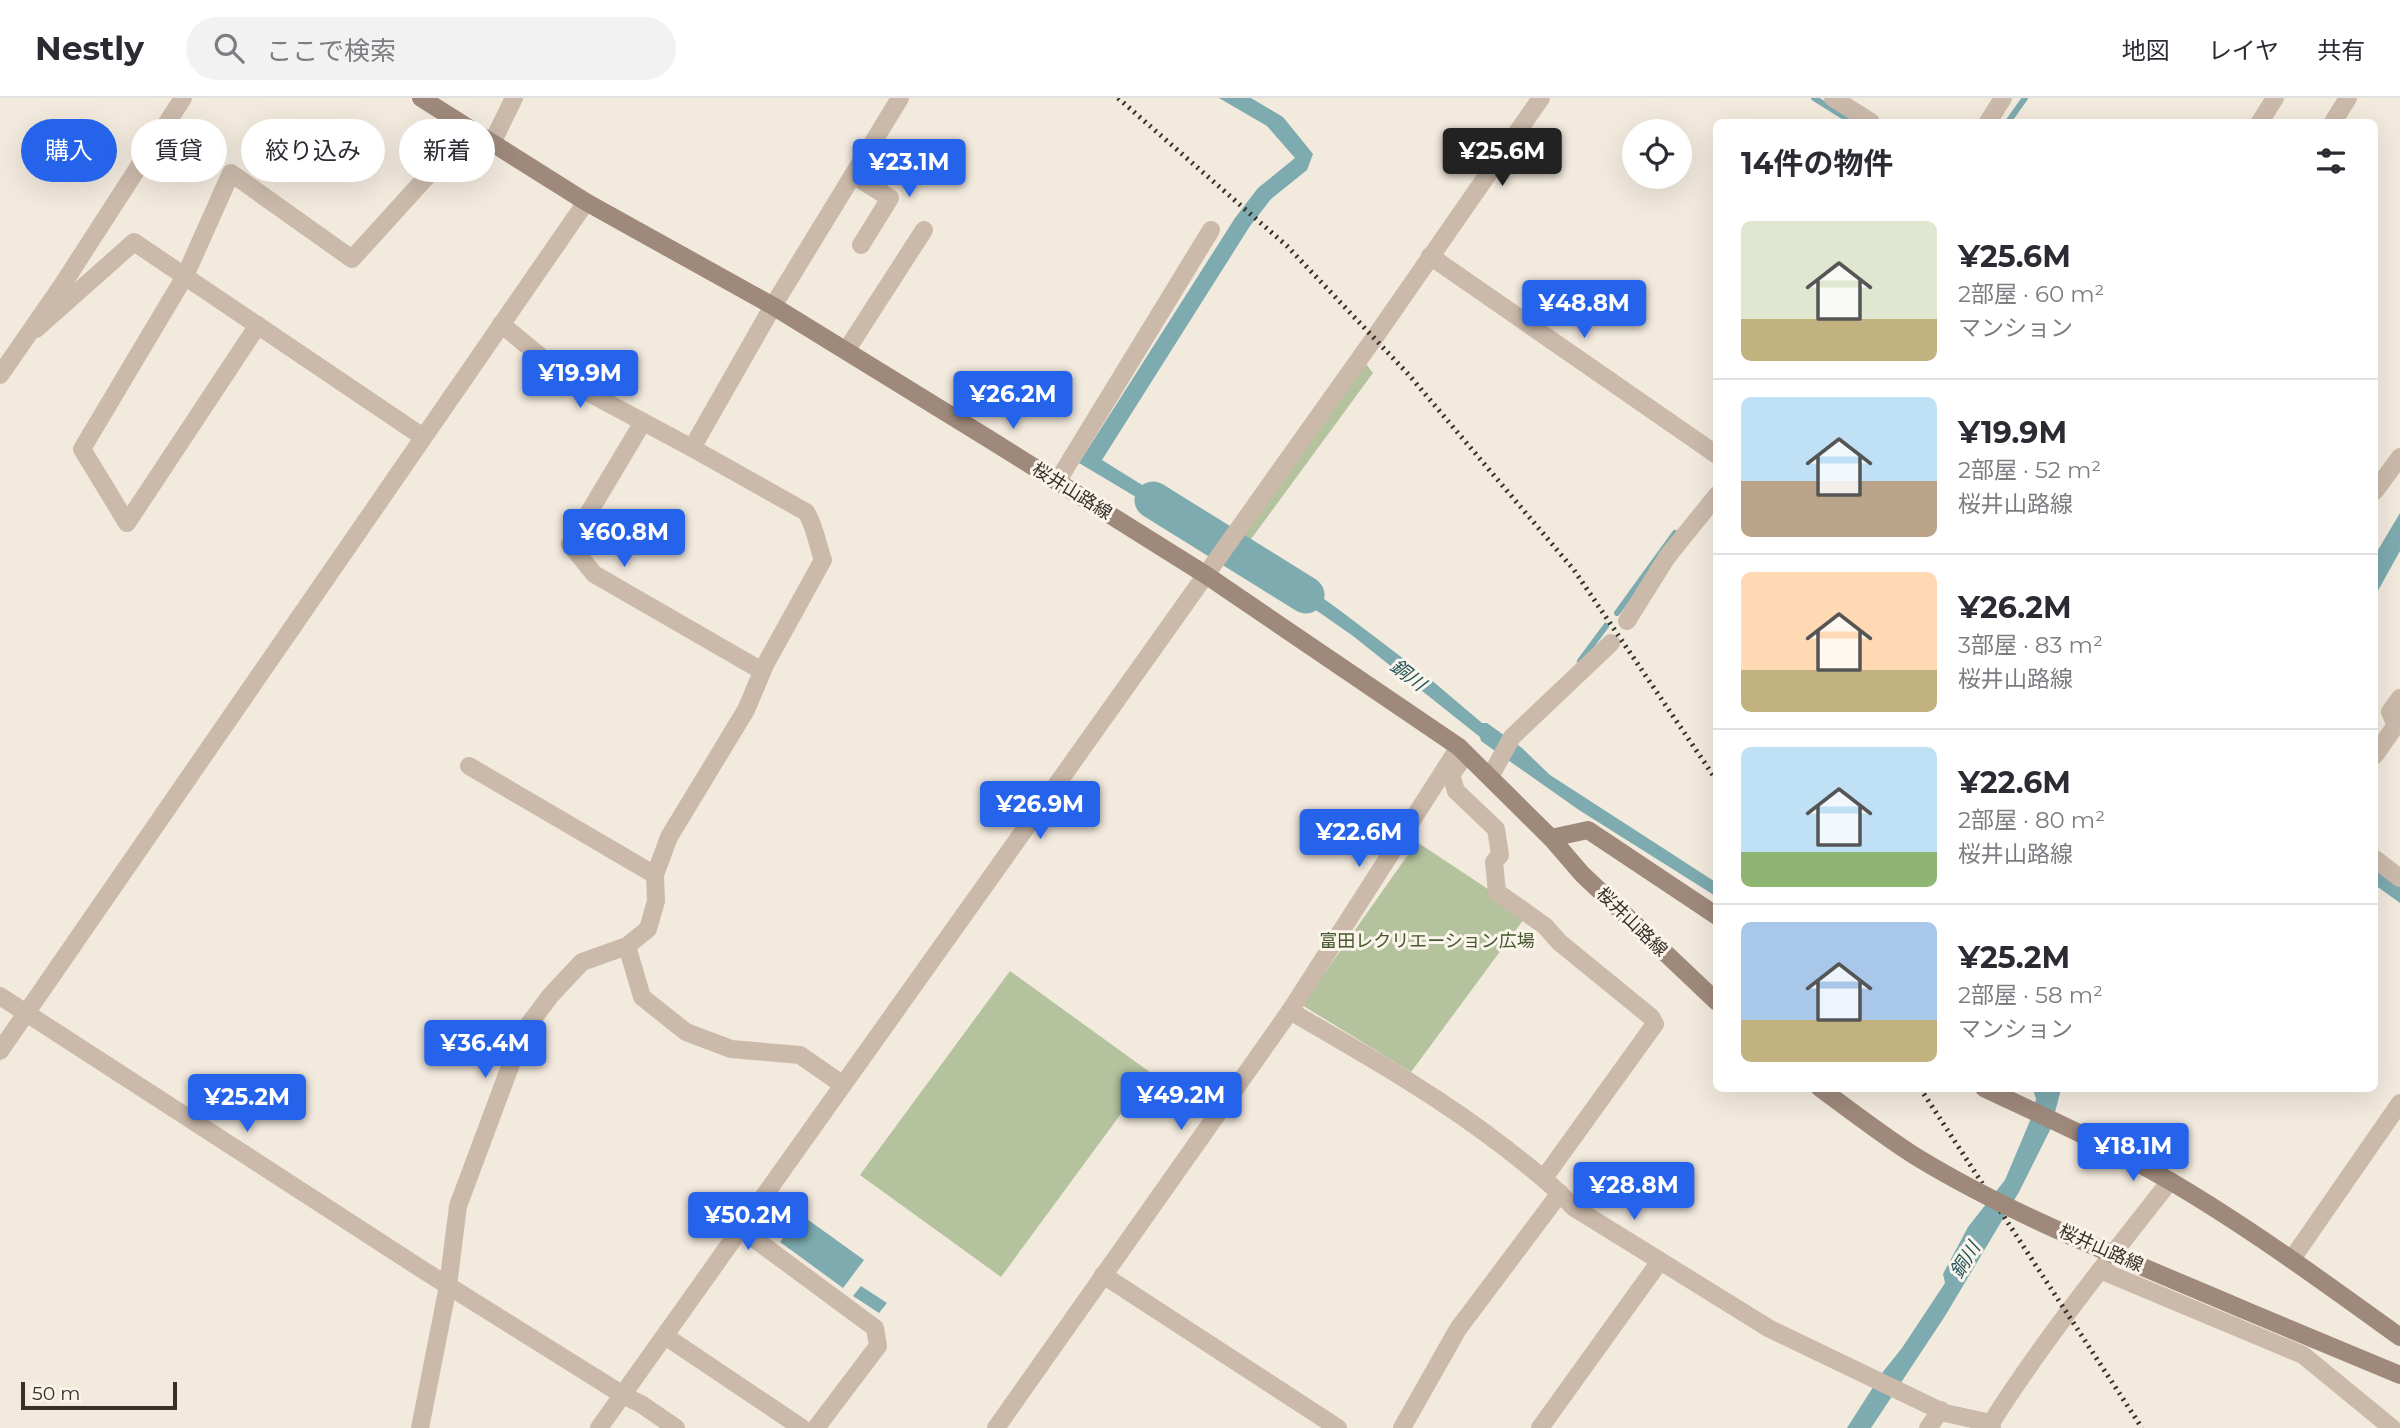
<!DOCTYPE html>
<html lang="ja">
<meta charset="utf-8">
<style>
:root{--surface:#fff;--page:#f2f2f3;--text:#2b2b33;--muted:#7c7c81;--line:#e1e1e2;--accent:#2563eb}
body{margin:0;font-family:Montserrat,"Noto Sans JP",sans-serif;background:var(--page);color:var(--text);height:100vh;display:flex;flex-direction:column;font-size:26px;white-space:nowrap}
*{box-sizing:border-box;margin:0}
p{font-size:23px;color:var(--muted)}
.icon{flex:none;width:38px;height:38px;fill:none;stroke:currentColor;stroke-width:2;stroke-linecap:round;stroke-linejoin:round}
.map{position:relative;flex:1;overflow:hidden}
.sheet{position:absolute;left:1713px;top:21px;width:665px;height:973px;display:flex;flex-direction:column;background:var(--surface);border-radius:10px;box-shadow:0 7px 28px #0002}
.sheet>*{flex:none}
.guide{position:absolute;left:21px;top:21px;width:665px;height:63px;display:flex;gap:14px}
.controls{position:absolute;left:1622px;top:21px;display:grid;gap:14px}
.controls a{display:grid;place-items:center;width:70px;height:70px;border-radius:50%;background:var(--surface);box-shadow:0 7px 28px #0002;font-size:35px}
.scale{position:absolute;left:21px;bottom:18px;width:156px;box-sizing:border-box;padding-left:7px;border:4px solid #382f29;border-top:0;font-size:19px;line-height:24px;white-space:nowrap;color:#382f29;-webkit-text-stroke:5px #faf4eb;paint-order:stroke}
.price{position:absolute;translate:-50% -60px;padding:0 16px;border-radius:7px;background:var(--accent);color:#fff;font-size:23px;line-height:46px;filter:drop-shadow(0 2px 4px #0008)}
.price::after{content:'';position:absolute;left:50%;top:42px;width:21px;height:16px;margin-left:-10px;background:inherit;clip-path:polygon(0 0,100% 0,50% 100%)}
.price.current{background:#222;color:#fff}
ul{padding:0;list-style:none}
li{display:flex;align-items:center;gap:21px;height:175px;padding:0 28px}
li+li{border-top:2px solid var(--line)}
li span{display:grid;place-items:center;flex:none;width:196px;height:140px;border-radius:10px;color:#555}
li>.icon{margin-inline-start:auto}
span .icon{width:84px;height:84px;fill:#fffc;stroke-width:1}
li b{font-size:30px}
h2{display:flex;justify-content:space-between;align-items:center;height:84px;padding:0 28px;font-size:30px}
.chip{padding:0 24px;border-radius:32px;background:var(--surface);box-shadow:0 7px 28px #0002;font-size:24px;line-height:63px}
.chip.current{background:var(--accent);color:#fff}
header{display:flex;align-items:center;gap:42px;box-sizing:border-box;height:98px;padding:0 35px;background:var(--surface);border-bottom:2px solid var(--line)}
header strong{font-size:33px}
nav{display:flex;gap:38px;margin-inline-start:auto;font-size:24px}
.search{width:490px;height:63px;background:var(--page);display:flex;align-items:center;gap:18px;box-sizing:border-box;padding:0 24px;border-radius:38px;color:var(--muted);font-size:26px}
.map>svg:first-child{display:block}
.green{fill:#b4c29e}
.water{fill:#7dabb0}
.lines{fill:none;stroke-linecap:round;stroke-linejoin:round}
.stream{stroke:#7dabb0;stroke-width:6}
.river{stroke:#7dabb0;stroke-width:37}
.minor{stroke:#cbbaaa;stroke-width:18}
.tertiary{stroke:#cbbaaa;stroke-width:18}
.secondary{stroke:#9f897b;stroke-width:18}
.rail{stroke:#382f29;stroke-width:5;stroke-dasharray:2 5;stroke-linecap:butt}
.secondary-bridge{stroke:#9f897b;stroke-width:18}
.labels{text-anchor:middle;dominant-baseline:central;stroke-width:6;stroke-linejoin:round;paint-order:stroke}
.street-label{font-size:18px;fill:#382f29;stroke:#faf4eb}
.park-label{font-size:18px;fill:#46572d;stroke:#faf4eb}
.water-label{font-size:19px;font-style:italic;fill:#1f535a;stroke:#faf4eb}
</style>
<header>
<strong>Nestly</strong>
<div class="search"><svg class="icon" aria-label="search" viewBox="0 0 24 24"><circle cx="10" cy="10" r="6"/><path d="M15 15l6 6"/></svg>ここで検索</div>
<nav><a>地図</a><a>レイヤ</a><a>共有</a></nav>
</header>
<div class="map">
<svg width="2400" height="1330" viewBox="0 0 2400 1330">
<rect width="100%" height="100%" fill="#f3eade"/>
<!-- green -->
<g class="green">
<polygon points="1363,262 1373,275 1243,452 1232,446"/>
<polygon points="1417,744 1527,817 1411,974 1302,907"/>
<polygon points="1010,873 1151,975 1001,1179 860,1077"/>
</g>
<!-- water -->
<g class="water">
<polygon points="1219,0 1251,0 1283,19 1313,56 1307,72 1271,101 1250,128 1102,362 1200,423 1193,433 1079,365 1235,120 1258,90 1295,60 1267,28"/>
<polygon points="2400,415 2400,453 2375,498 2375,457"/>
<polygon points="1269,461 1338,511 1429,580 1482,625 1487,625 1522,650 1550,677 1717,785 1717,799 1579,712 1481,643 1480,639 1353,538 1260,473"/>
<polygon points="2375,771 2400,789 2400,805 2375,787"/>
<polygon points="2033,991 2061,991 2051,1030 2019,1094 1945,1218 1871,1330 1847,1330 1882,1275 1902,1250 1945,1185 1943,1176 1968,1129 2005,1082 2032,1018 2036,1001"/>
<polygon points="800,1116 864,1162 843,1190 780,1144"/>
<polygon points="861,1188 887,1205 879,1215 853,1198"/>
</g>
<g class="lines">
<!-- stream -->
<g class="stream">
<polyline points="1814,0 1849,22"/>
<polyline points="2008,24 2025,0"/>
<polyline points="1617,515 1675,435"/>
<polyline points="1580,563 1606,528"/>
</g>
<!-- river -->
<polyline class="river" points="1153,402 1306,497"/>
<!-- minor -->
<g class="minor">
<polyline points="1833,0 1871,24"/>
<polyline points="1988,24 2003,0"/>
<polyline points="2260,24 2275,0"/>
<polyline points="2333,24 2348,0"/>
<polyline points="492,45 514,0"/>
<polyline points="853,77 890,100 861,147"/>
<polyline points="1430,158 1717,357"/>
<polyline points="258,227 127,425 82,351 185,178 231,75 352,161 470,31"/>
<polyline points="36,231 134,144 423,339"/>
<polyline points="846,253 924,132"/>
<polyline points="643,324 570,446 594,476 762,573"/>
<polyline points="692,350 773,208 900,0"/>
<polyline points="1057,384 1211,132"/>
<polyline points="2375,393 2400,359"/>
<polyline points="1627,523 1667,459 1717,397"/>
<polyline points="2375,657 2396,627 2390,614 2400,600"/>
<polyline points="1461,663 1451,677 1456,693 1496,731 1500,757 1494,764 1497,794 1545,828 1559,844 1651,919 1655,926 1544,1080"/>
<polyline points="469,668 655,777"/>
<polyline points="1490,679 1512,639 1611,545"/>
<polyline points="2375,761 2400,780"/>
<polyline points="627,848 642,899 686,934 731,951 800,957 843,987"/>
<polyline points="0,898 423,1172 623,1297 641,1306 676,1330"/>
<path d="M1290,913C1364,956 1437,997 1504,1049C1528,1068 1552,1086 1573,1109L1770,1231L1945,1315L1991,1325"/>
<polyline points="0,953 586,104"/>
<polyline points="741,1131 875,1230 878,1248 816,1330"/>
<polyline points="2100,1172 2303,1257 2392,1330"/>
<polyline points="1103,1177 1338,1330"/>
<polyline points="665,1238 802,1330"/>
<path d="M420,1330L448,1188L458,1108L523,934L551,897L582,864L627,848L648,831L656,803L655,777L669,739L746,612L765,567L823,462C817,446 815,428 806,414L692,350L576,288L501,226"/>
<polyline points="996,1330 1290,913 1459,649"/>
<polyline points="1402,1330 1458,1231 1560,1095"/>
<polyline points="1540,1330 1660,1163"/>
<polyline points="1928,1330 1941,1312"/>
<path d="M1992,1330L1991,1325C2045,1240 2108,1162 2170,1083"/>
</g>
<!-- tertiary -->
<g class="tertiary">
<polyline points="0,277 61,189 183,0"/>
<polyline points="2292,1161 2400,1005"/>
<polyline points="599,1330 1375,239 1541,0"/>
</g>
<!-- secondary -->
<g class="secondary">
<polyline points="421,0 586,104 773,208 989,341 1206,477 1459,649 1551,740 1582,776 1717,904"/>
<polyline points="1551,740 1588,732 1717,818"/>
<path d="M1984,990C2047,1020 2110,1048 2170,1083C2250,1130 2325,1185 2400,1239"/>
<polyline points="2242,1211 2400,1277"/>
</g>
<!-- rail -->
<g class="rail">
<polyline points="1118,0 1287,148 1409,277 1574,472 1717,683"/>
<polyline points="1920,990 2142,1330"/>
</g>
<!-- secondary-bridge -->
<path class="secondary-bridge" d="M1820,990C1851,1013 1882,1037 1915,1058C2016,1120 2133,1164 2242,1211"/>
</g>
<g class="labels">
<!-- street labels -->
<g class="street-label">
<text transform="translate(1072 393) rotate(32)">桜井山路線</text>
<text transform="translate(1632 824) rotate(44)">桜井山路線</text>
<text transform="translate(2101 1150) rotate(24)">桜井山路線</text>
</g>
<!-- park labels -->
<g class="park-label">
<text x="1427" y="843">富田レクリエーション広場</text>
</g>
<!-- water labels -->
<g class="water-label">
<text transform="translate(1408 577) rotate(38)">銅川</text>
<text transform="translate(1965 1162) rotate(-58)">銅川</text>
</g>
</g>
</svg>
<div class="controls">
<a><svg class="icon" aria-label="locate" viewBox="0 0 24 24"><circle cx="12" cy="12" r="6"/><path d="M12 2v4M12 18v4M2 12h4M18 12h4"/></svg></a>
</div>
<div class="scale">50 m</div>
<b class="price current" style="left:1502px;top:90px">¥25.6M</b>
<b class="price" style="left:909px;top:101px">¥23.1M</b>
<b class="price" style="left:1584px;top:242px">¥48.8M</b>
<b class="price" style="left:580px;top:312px">¥19.9M</b>
<b class="price" style="left:1013px;top:333px">¥26.2M</b>
<b class="price" style="left:624px;top:471px">¥60.8M</b>
<b class="price" style="left:1040px;top:743px">¥26.9M</b>
<b class="price" style="left:1359px;top:771px">¥22.6M</b>
<b class="price" style="left:485px;top:982px">¥36.4M</b>
<b class="price" style="left:1181px;top:1034px">¥49.2M</b>
<b class="price" style="left:247px;top:1036px">¥25.2M</b>
<b class="price" style="left:2133px;top:1085px">¥18.1M</b>
<b class="price" style="left:1634px;top:1124px">¥28.8M</b>
<b class="price" style="left:748px;top:1154px">¥50.2M</b>
<div class="guide">
<a class="chip current">購入</a>
<a class="chip">賃貸</a>
<a class="chip">絞り込み</a>
<a class="chip">新着</a>
</div>
<section class="sheet">
<h2>14件の物件<svg class="icon" aria-label="filters" viewBox="0 0 24 24"><path d="M4 7h16M4 17h16"/><circle cx="9" cy="7" r="2"/><circle cx="15" cy="17" r="2"/></svg></h2>
<ul>
<li><span style="background:linear-gradient(#dfe7d0 70%,#c2b280 0)"><svg class="icon" aria-label="home" viewBox="0 0 24 24"><path d="M3 11l9-7 9 7M6 9v11h12V9"/></svg></span><div><b>¥25.6M</b><p>2部屋 · 60 m²</p><p>マンション</p></div></li>
<li><span style="background:linear-gradient(#bfe0f5 60%,#b9a48a 0)"><svg class="icon" aria-label="home" viewBox="0 0 24 24"><path d="M3 11l9-7 9 7M6 9v11h12V9"/></svg></span><div><b>¥19.9M</b><p>2部屋 · 52 m²</p><p>桜井山路線</p></div></li>
<li><span style="background:linear-gradient(#ffd9b3 70%,#c2b280 0)"><svg class="icon" aria-label="home" viewBox="0 0 24 24"><path d="M3 11l9-7 9 7M6 9v11h12V9"/></svg></span><div><b>¥26.2M</b><p>3部屋 · 83 m²</p><p>桜井山路線</p></div></li>
<li><span style="background:linear-gradient(#bfe0f5 75%,#8fb573 0)"><svg class="icon" aria-label="home" viewBox="0 0 24 24"><path d="M3 11l9-7 9 7M6 9v11h12V9"/></svg></span><div><b>¥22.6M</b><p>2部屋 · 80 m²</p><p>桜井山路線</p></div></li>
<li><span style="background:linear-gradient(#a9c7e8 70%,#c2b280 0)"><svg class="icon" aria-label="home" viewBox="0 0 24 24"><path d="M3 11l9-7 9 7M6 9v11h12V9"/></svg></span><div><b>¥25.2M</b><p>2部屋 · 58 m²</p><p>マンション</p></div></li>
</ul>
</section>
</div>
